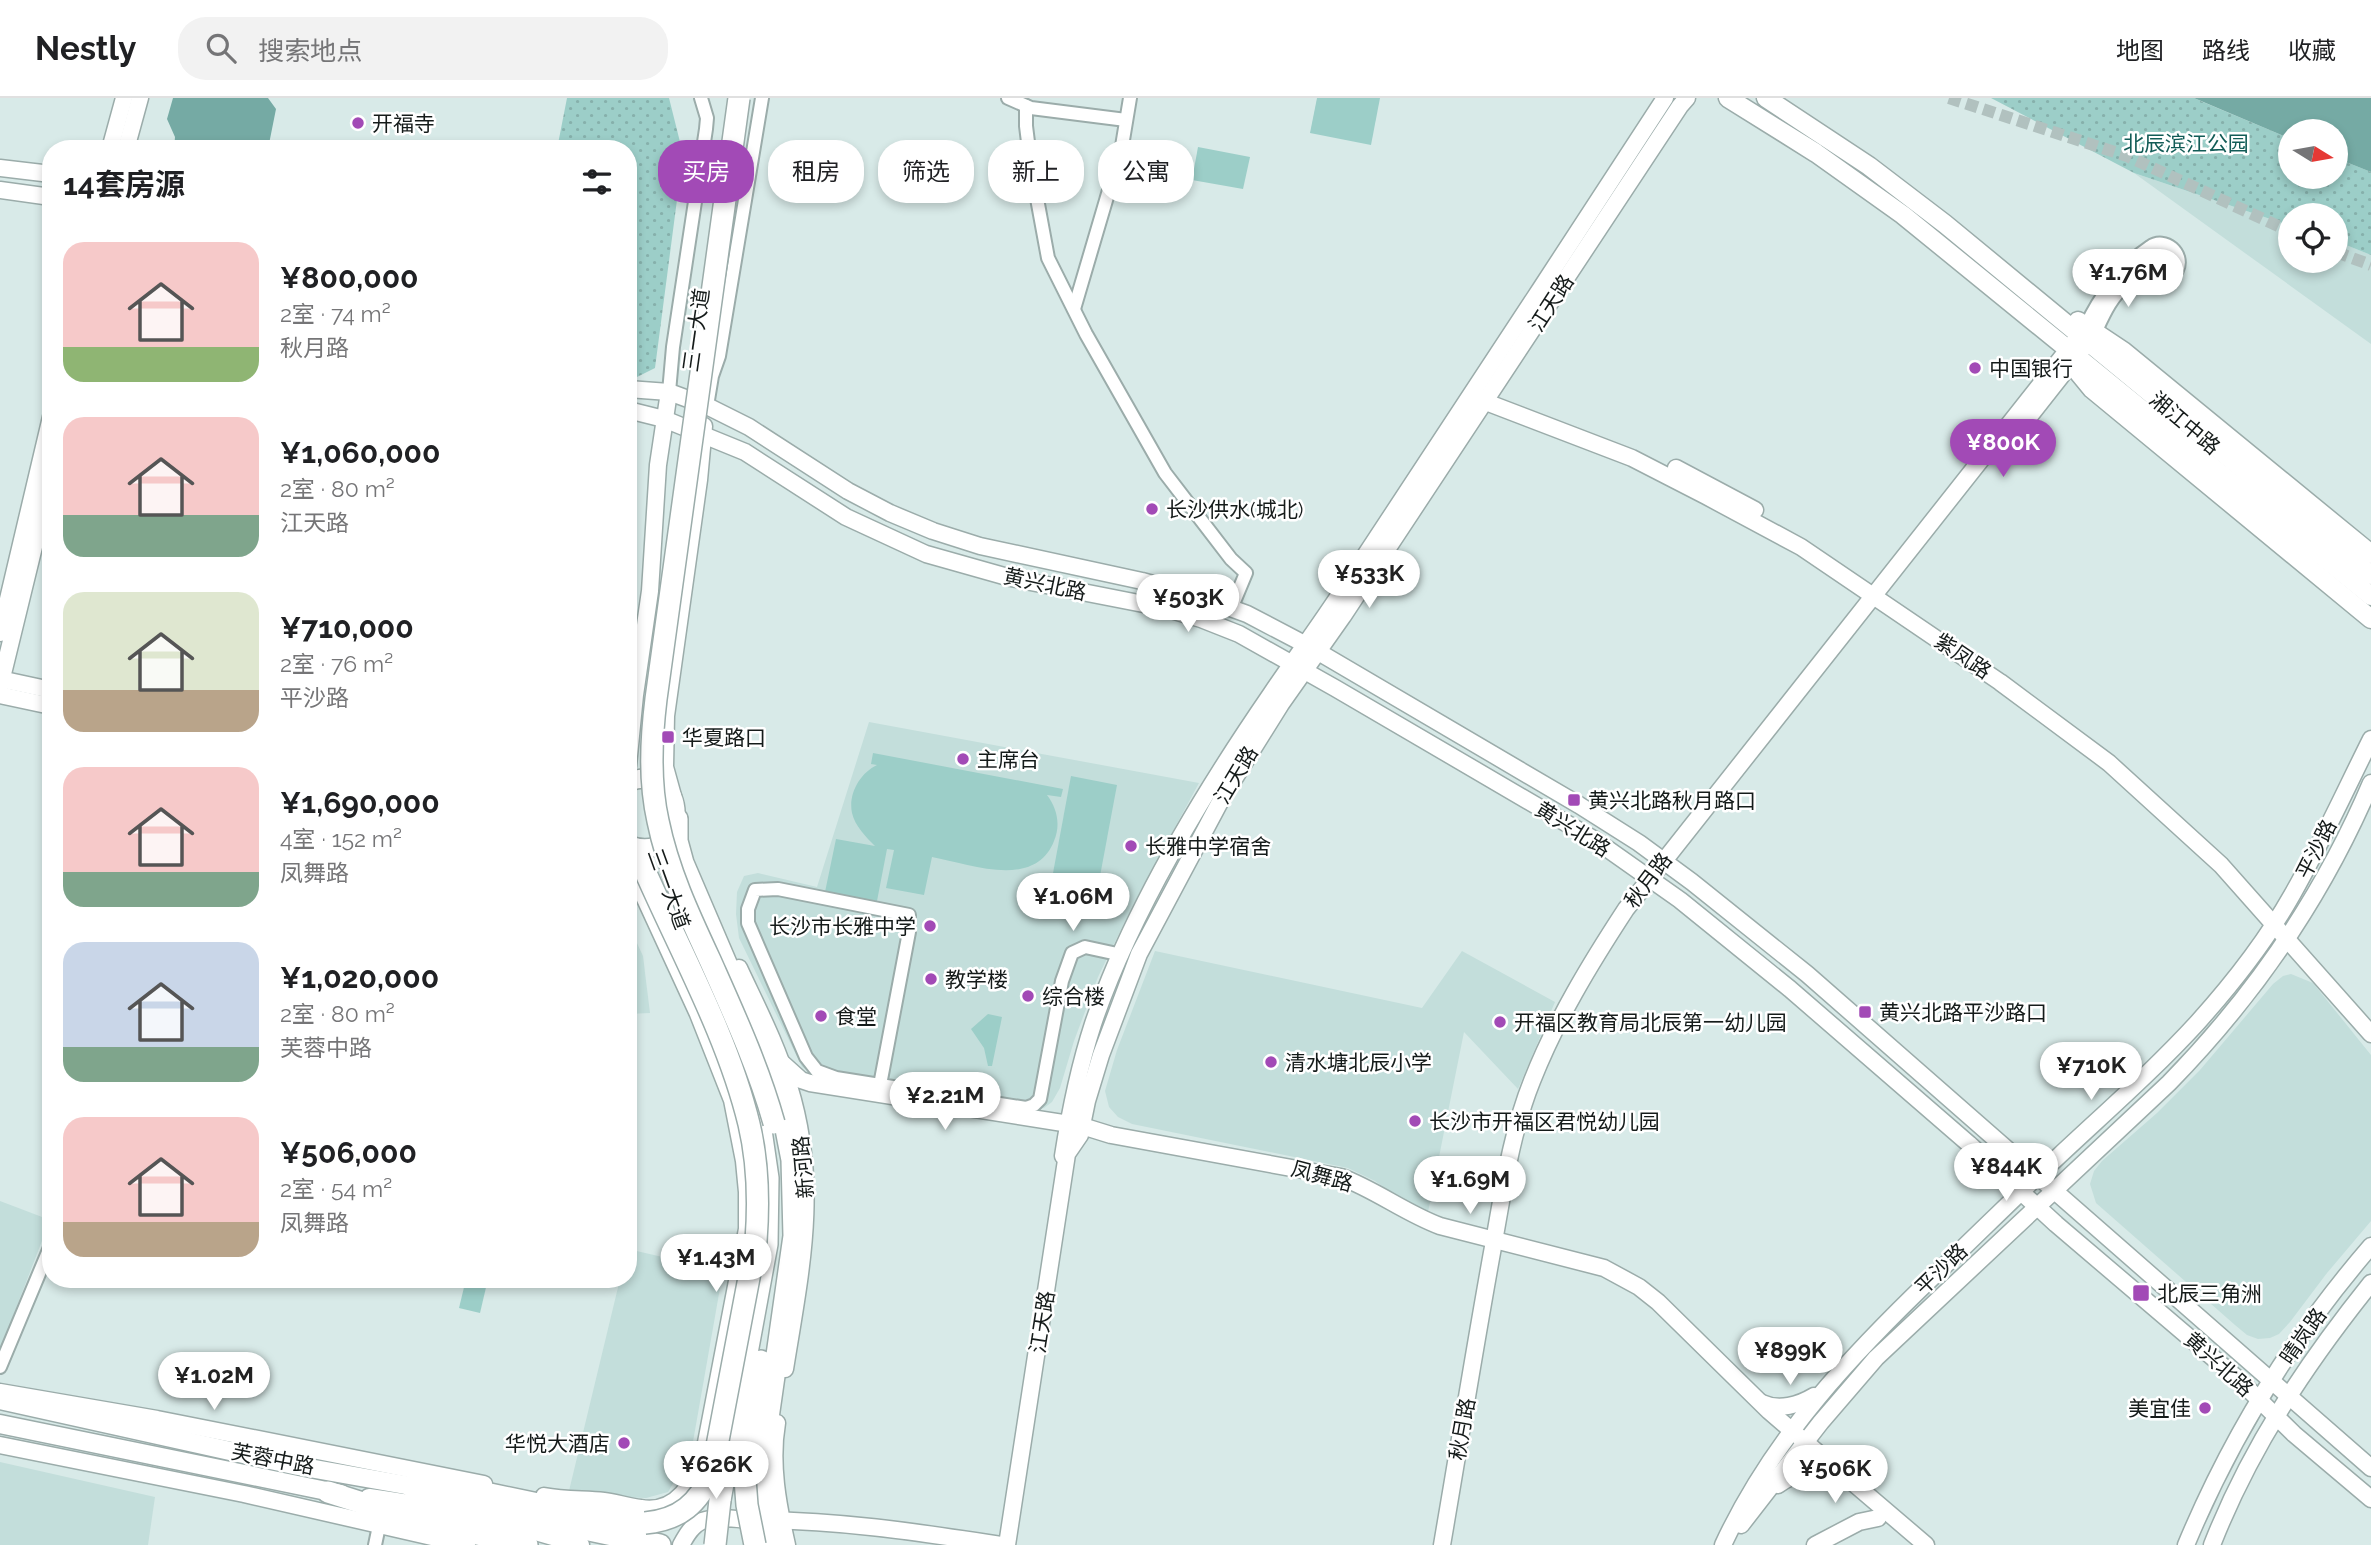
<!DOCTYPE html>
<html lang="zh">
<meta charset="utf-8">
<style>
:root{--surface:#fff;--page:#f2f2f2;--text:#202124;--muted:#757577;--line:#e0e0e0;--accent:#a24ab6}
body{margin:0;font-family:Raleway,"Noto Sans SC",sans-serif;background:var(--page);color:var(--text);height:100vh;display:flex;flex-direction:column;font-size:26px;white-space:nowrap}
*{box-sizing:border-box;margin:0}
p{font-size:23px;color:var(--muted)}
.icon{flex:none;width:38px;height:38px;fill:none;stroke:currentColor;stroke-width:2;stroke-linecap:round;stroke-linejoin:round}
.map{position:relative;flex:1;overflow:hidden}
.details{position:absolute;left:42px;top:42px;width:595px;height:1148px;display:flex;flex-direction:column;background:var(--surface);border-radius:28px;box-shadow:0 4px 10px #0003}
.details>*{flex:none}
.hud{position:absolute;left:658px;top:42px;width:665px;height:63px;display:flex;gap:14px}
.needle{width:46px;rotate:101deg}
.tools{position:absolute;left:2278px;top:21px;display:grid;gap:14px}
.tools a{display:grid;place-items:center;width:70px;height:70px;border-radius:50%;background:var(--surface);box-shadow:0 4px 10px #0003;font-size:35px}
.price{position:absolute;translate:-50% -60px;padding:0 16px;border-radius:24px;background:#fff;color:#222;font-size:23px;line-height:46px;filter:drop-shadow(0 2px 4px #0008)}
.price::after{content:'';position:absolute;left:50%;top:42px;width:21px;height:16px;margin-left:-10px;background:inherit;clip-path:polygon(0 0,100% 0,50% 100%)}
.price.selected{background:var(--accent);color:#fff}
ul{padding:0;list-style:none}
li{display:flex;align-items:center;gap:21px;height:175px;padding:0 21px}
li span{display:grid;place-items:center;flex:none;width:196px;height:140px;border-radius:21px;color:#555}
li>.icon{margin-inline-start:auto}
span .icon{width:84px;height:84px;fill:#fffc;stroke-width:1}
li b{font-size:30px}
h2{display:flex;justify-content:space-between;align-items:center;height:84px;padding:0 21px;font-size:30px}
.chip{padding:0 24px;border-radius:28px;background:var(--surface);box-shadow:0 4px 10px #0003;font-size:24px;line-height:63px}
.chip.selected{background:var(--accent);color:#fff}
header{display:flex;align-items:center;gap:42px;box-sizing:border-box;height:98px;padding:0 35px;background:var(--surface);border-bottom:2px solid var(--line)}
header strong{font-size:33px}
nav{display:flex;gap:38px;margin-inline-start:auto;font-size:24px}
.search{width:490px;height:63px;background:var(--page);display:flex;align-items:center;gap:18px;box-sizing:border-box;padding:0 24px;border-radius:28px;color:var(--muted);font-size:26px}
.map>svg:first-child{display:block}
.built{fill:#c3dedb}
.green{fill:#9ccec8}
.park{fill:url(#park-dots)}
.water{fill:#75aaa4}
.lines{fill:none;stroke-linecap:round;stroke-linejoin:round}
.street-tunnel{stroke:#b1c1bf;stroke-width:12;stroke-dasharray:12 6;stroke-linecap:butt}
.street-casing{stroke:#9bacaa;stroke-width:16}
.secondary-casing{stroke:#9bacaa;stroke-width:19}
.primary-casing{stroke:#9bacaa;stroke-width:21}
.highway-casing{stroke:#9bacaa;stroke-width:24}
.street{stroke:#fff;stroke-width:12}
.secondary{stroke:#fff;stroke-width:16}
.primary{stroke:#fff;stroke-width:18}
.highway{stroke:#fff;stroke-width:21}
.highway-bridge-casing{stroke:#9bacaa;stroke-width:24;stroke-linecap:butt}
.highway-bridge{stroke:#fff;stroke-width:21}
.poi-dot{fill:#a24ab6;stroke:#fff;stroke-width:2.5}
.labels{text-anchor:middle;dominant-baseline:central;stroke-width:5;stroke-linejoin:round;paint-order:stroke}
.poi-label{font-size:21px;fill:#151b1a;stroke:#fff;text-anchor:start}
.park-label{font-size:21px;fill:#125c57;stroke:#fff}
.street-label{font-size:21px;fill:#151b1a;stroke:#fff}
</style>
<header>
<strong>Nestly</strong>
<div class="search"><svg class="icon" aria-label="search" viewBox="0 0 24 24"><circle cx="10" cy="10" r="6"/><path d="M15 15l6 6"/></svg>搜索地点</div>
<nav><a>地图</a><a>路线</a><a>收藏</a></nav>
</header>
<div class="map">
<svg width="2371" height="1447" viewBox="0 0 2371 1447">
<defs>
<pattern id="park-dots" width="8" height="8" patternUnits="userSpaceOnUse" patternTransform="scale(1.75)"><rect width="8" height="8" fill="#9ccec8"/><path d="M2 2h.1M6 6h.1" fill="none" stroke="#86b0ab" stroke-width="1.8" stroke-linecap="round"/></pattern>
</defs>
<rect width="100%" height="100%" fill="#d8eae8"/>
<!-- built -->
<g class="built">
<polygon points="2134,75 2291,128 2291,163 2336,163 2336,143 2371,157 2371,246"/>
<polygon points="869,624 1199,685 1134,805 1098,879 1074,943 1060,990 1052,1004 1044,1010 1033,1012 817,979 802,969 739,840 736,816 737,794 744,778 758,775 817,789"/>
<polygon points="628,826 643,858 650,915 628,916"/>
<polygon points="1155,853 1422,910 1462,853 1555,904 1518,991 1464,934 1428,1114 1409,1107 1375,1083 1348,1070 1132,1026 1118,1019 1109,1009 1105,993 1117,952"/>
<polygon points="2291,876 2313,885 2371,957 2371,1123 2327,1175 2290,1224 2279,1236 2270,1240 2258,1241 2247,1237 2235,1227 2096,1105 2090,1086 2094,1073 2102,1063 2157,1015 2200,972 2273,886 2283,878"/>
<polygon points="0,1103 50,1122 0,1252"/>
<polygon points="628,1151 723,1173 691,1355 668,1394 646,1400 568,1397 620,1181 628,1181"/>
<polygon points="0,1364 155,1399 148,1447 0,1447"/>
</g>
<!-- green -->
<g class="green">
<polygon points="1317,0 1380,0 1371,47 1310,35"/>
<polygon points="1198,49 1250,59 1243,91 1192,82"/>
<path d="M873,655L1063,691L1061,699L1047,697C1057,710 1061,727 1054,743C1035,792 970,766 932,759L924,797L886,790L894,752L887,751L877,803L825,794L836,741L875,748C866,739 855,728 852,715C848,696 860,675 877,667L871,666Z"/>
<polygon points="1071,678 1117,687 1097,794 1051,786"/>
<polygon points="988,916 1002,919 992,968 988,968 984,950 971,931"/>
<polygon points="466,1181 488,1181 480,1215 459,1210"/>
</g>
<!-- park -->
<g class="park">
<polygon points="567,0 669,0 683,56 655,270 633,281 628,281 628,51 557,51"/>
<polygon points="1991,0 2194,0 2203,4 2291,41 2291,79 2336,79 2336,60 2371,74 2371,157 2336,143 2336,117 2291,117 2291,128 2134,75"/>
</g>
<!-- water -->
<g class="water">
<polygon points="173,0 268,0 276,11 268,51 174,51 175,39 167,21"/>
<polygon points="2194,0 2371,0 2371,74 2336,60 2336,33 2291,33 2291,41"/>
</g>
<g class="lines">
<!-- street-tunnel -->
<g class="street-tunnel">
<polyline points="1949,0 2127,58 2291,134"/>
<polyline points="2336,154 2371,167"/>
</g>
<!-- street casing -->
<g class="street-casing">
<g id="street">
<polyline points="1008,0 1031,10 1126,22"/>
<polyline points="1026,8 1026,28 1031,68 1048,160 1086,236 1165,375 1231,461 1246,475 1231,511"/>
<polyline points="1074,211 1122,48 1130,0"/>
<path d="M2086,228C2099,199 2123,167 2150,149C2165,138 2185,156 2177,172C2165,194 2134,177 2146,153"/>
<path d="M2095,235C2102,220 2112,196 2127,187C2135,181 2146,182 2155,182"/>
<polyline points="669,294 673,249 706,31 707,20 701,0"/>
<polyline points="707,308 712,278 719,258 762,0"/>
<polyline points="880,987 909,834 909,817 778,791 755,792 748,811 748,825 806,959 817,973 836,980 1026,1010 1034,1007 1040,1001 1062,883 1072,855 1085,849 1122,857"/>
<polyline points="0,1269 51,1147"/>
<polyline points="375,1447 379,1428"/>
</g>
</g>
<!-- secondary casing -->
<g class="secondary-casing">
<g id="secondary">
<polyline points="110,51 124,0"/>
<polyline points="126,51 140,0"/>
<polyline points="0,70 51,76"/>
<polyline points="0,92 51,99"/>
<polyline points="628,291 669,294 707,308 749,329 848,393 890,415 933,433 980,448 1142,483 1203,500 1247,516 1310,549 1579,707 1639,745 1692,784 1807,876 2371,1370"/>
<polyline points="1478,301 1632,360 1706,398 1801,449 2000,584 2109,665 2221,767 2371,936"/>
<polyline points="628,312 664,321 745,354 846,419 926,456 1011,480 1164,510 1201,521 1239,536 1335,590 1595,742 1680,802 1790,891 1969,1046 2056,1126 2238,1281 2294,1336 2371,1401"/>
<polyline points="2010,343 2095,235"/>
<polyline points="1676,370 1755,412"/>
<polyline points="0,535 51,319"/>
<polyline points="0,581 51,592"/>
<polyline points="0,588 51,379"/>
<polyline points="0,597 51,608"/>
<polyline points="628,668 635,597 650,493 658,367 669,294"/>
<polyline points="673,698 665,669 666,618 699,382 704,328"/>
<path d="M739,870C757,909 777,947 789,988C820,1088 801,1171 785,1271"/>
<path d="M781,964L801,982L810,985L1082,1028L1111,1037L1341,1079C1376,1092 1405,1115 1440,1128L1604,1170L1639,1189L1658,1204L1769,1313L1926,1447"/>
<path d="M1063,1058C1070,1013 1079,969 1093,926C1130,816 1205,692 1271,596C1297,557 1326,519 1351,479C1456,320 1561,160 1665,0"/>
<polyline points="0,1294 157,1321 484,1386"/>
<path d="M1762,1305C1779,1313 1799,1307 1814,1298"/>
<path d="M777,1325C770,1366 778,1407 787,1447"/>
<polyline points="0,1347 244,1396 467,1447"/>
<path d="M1778,1387C1795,1374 1812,1372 1831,1380"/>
<path d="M544,1398C564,1402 584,1401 604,1403C616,1404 628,1409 641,1410C677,1416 694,1384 704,1355L747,1131V1094L744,1063L732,1002L698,916L628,764"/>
<path d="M1741,1427L1821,1324L1876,1260L2169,985C2254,898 2323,798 2371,685"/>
<path d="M681,1447C686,1438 692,1427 702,1423C715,1418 736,1421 750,1422C837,1422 916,1434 1002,1447"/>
<polyline points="1007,1447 1067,1056 1080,1037 1087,1003 1101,957 1139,856 1221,702 1281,606 1343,518 1680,8 1687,0"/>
<path d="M1442,1447C1459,1348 1475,1248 1493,1149C1503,1094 1511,1035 1532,983C1556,922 1590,866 1626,811L2074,244"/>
<path d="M1723,1447C1773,1339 1853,1255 1938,1174C1979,1135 2019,1095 2060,1057C2107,1013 2155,971 2198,924C2233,885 2266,843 2292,797C2321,746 2345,693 2371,641"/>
<polyline points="1815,1447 1859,1424 1878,1420"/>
<path d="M2186,1447C2231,1339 2294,1237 2371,1148"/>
<path d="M2212,1447C2250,1350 2306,1266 2371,1185"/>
</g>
</g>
<!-- primary casing -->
<g class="primary-casing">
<g id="primary">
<polyline points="1728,0 1816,55 1903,117 2371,498"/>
<polyline points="1766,0 1869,68 1945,126 2371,477"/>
<polyline points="2078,223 2123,253 2371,456"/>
<polyline points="2069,263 2092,291 2371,521"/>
<path d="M628,684C690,660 693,770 628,747"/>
<polyline points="0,1302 298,1368 411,1388 569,1430"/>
<polyline points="0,1326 341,1396"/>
<path d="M369,1400C439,1410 513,1423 580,1447"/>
</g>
</g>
<!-- highway casing -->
<g class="highway-casing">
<g id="highway">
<polyline points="677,721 677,743 683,765 764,954 779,995 792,1062 794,1138 763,1355 767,1415"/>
<polyline points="628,749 645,773"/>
<polyline points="745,1381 747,1344 761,1263"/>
<polyline points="411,1388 490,1396 581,1415 645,1425"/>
<polyline points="328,1394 419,1423 527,1447"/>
<polyline points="720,1402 767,1146 768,1080 757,1005"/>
<polyline points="556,1425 660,1447"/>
<polyline points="771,1432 775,1447"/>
</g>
</g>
<!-- street -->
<use href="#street" class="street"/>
<!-- secondary -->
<use href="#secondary" class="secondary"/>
<!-- primary -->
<use href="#primary" class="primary"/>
<!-- highway -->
<use href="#highway" class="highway"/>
<!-- highway-bridge casing -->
<g class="highway-bridge-casing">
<g id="highway-bridge">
<path d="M739,0L656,601C651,642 649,683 658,723C668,772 689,817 710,862C734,916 758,968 774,1025"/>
<path d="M645,773C681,855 728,939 749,1026C758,1064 759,1104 756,1143L712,1374C699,1405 680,1422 645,1425"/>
<polyline points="745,1381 747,1407 755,1447"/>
<polyline points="715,1447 720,1402"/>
</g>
</g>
<!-- highway-bridge -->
<use href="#highway-bridge" class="highway-bridge"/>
</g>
<!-- markers -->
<g class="poi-dot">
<circle cx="358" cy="25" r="7"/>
<circle cx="1975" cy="270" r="7"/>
<circle cx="1152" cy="411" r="7"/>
<rect x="661" y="632" width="14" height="14" rx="3.5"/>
<circle cx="963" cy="661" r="7"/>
<rect x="1567" y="695" width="14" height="14" rx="3.5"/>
<circle cx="1131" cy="748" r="7"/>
<circle cx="930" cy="828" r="7"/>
<circle cx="931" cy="881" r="7"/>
<circle cx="1028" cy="898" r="7"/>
<rect x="1858" y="907" width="14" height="14" rx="3.5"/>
<circle cx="821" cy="918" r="7"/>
<circle cx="1500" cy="924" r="7"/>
<circle cx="1271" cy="964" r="7"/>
<circle cx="1415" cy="1023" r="7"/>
<rect x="2132" y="1186" width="18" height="18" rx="3.5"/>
<circle cx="2205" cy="1310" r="7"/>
<circle cx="624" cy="1345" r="7"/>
</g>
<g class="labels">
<!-- poi labels -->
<g class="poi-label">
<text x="372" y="25">开福寺</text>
<text x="1989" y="270">中国银行</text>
<text x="1166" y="411">长沙供水(城北)</text>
<text x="682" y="639">华夏路口</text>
<text x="977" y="661">主席台</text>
<text x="1588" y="702">黄兴北路秋月路口</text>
<text x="1145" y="748">长雅中学宿舍</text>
<text x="916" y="828" text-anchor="end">长沙市长雅中学</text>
<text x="945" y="881">教学楼</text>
<text x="1042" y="898">综合楼</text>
<text x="1879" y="914">黄兴北路平沙路口</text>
<text x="835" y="918">食堂</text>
<text x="1514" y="924">开福区教育局北辰第一幼儿园</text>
<text x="1285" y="964">清水塘北辰小学</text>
<text x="1429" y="1023">长沙市开福区君悦幼儿园</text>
<text x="2157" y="1195">北辰三角洲</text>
<text x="2191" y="1310" text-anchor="end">美宜佳</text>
<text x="610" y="1345" text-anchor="end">华悦大酒店</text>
</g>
<!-- park labels -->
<g class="park-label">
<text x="2186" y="45">北辰滨江公园</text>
</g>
<!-- street labels -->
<g class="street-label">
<text transform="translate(1551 205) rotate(-57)">江天路</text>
<text transform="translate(696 232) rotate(-82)">三一大道</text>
<text transform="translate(2185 325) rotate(40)">湘江中路</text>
<text transform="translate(1045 486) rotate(12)">黄兴北路</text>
<text transform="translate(1963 558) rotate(34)">紫凤路</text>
<text transform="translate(1236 677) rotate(-59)">江天路</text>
<text transform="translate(1573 731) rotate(32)">黄兴北路</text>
<text transform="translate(2316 751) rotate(-63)">平沙路</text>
<text transform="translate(1648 782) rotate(-53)">秋月路</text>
<text transform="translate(669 791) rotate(70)">三一大道</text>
<text transform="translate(803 1069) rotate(-95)">新河路</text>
<text transform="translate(1322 1078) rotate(15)">凤舞路</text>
<text transform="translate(1941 1171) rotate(-44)">平沙路</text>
<text transform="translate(1042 1224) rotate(-81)">江天路</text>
<text transform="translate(2303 1238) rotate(-55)">晴岚路</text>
<text transform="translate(2219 1266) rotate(42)">黄兴北路</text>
<text transform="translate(1462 1331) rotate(-80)">秋月路</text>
<text transform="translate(273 1361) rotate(11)">芙蓉中路</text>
</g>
</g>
</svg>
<div class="tools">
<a><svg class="needle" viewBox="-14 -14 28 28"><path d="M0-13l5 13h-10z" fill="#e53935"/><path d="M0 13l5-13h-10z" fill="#757577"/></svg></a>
<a><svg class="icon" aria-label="locate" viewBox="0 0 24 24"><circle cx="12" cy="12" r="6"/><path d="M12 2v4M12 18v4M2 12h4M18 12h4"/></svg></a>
</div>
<b class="price" style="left:2128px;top:211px">¥1.76M</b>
<b class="price selected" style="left:2003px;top:381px">¥800K</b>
<b class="price" style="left:1369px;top:512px">¥533K</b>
<b class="price" style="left:1188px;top:536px">¥503K</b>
<b class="price" style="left:1073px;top:835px">¥1.06M</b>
<b class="price" style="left:2091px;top:1004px">¥710K</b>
<b class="price" style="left:945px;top:1034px">¥2.21M</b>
<b class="price" style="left:2006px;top:1105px">¥844K</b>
<b class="price" style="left:1470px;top:1118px">¥1.69M</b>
<b class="price" style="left:716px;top:1196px">¥1.43M</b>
<b class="price" style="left:1790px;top:1289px">¥899K</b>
<b class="price" style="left:214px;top:1314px">¥1.02M</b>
<b class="price" style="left:716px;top:1403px">¥626K</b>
<b class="price" style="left:1835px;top:1407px">¥506K</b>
<div class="hud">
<a class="chip selected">买房</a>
<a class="chip">租房</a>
<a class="chip">筛选</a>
<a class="chip">新上</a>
<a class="chip">公寓</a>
</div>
<section class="details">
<h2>14套房源<svg class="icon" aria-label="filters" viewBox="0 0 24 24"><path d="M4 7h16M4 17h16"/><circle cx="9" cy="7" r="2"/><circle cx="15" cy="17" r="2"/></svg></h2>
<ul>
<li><span style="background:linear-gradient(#f6c9c9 75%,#8fb573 0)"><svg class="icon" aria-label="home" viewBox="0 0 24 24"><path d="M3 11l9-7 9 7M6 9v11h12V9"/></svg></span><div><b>¥800,000</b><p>2室 · 74 m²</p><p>秋月路</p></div></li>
<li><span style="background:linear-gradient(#f6c9c9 70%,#7fa58c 0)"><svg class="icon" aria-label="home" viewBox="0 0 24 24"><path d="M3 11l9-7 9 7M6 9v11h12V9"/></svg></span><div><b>¥1,060,000</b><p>2室 · 80 m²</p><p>江天路</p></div></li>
<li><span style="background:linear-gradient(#dfe7d0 70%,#b9a48a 0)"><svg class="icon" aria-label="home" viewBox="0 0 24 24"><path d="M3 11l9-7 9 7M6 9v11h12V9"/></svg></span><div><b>¥710,000</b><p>2室 · 76 m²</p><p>平沙路</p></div></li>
<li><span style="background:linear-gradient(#f6c9c9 75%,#7fa58c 0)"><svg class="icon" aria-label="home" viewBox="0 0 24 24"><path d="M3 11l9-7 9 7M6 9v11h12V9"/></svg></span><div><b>¥1,690,000</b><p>4室 · 152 m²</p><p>凤舞路</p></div></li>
<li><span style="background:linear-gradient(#c9d6e8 75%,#7fa58c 0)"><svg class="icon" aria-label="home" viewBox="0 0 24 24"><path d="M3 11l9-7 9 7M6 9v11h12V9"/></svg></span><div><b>¥1,020,000</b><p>2室 · 80 m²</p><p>芙蓉中路</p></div></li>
<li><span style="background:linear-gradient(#f6c9c9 75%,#b9a48a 0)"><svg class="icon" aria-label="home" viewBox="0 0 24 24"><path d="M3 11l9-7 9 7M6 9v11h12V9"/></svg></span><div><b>¥506,000</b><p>2室 · 54 m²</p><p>凤舞路</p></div></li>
</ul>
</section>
</div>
